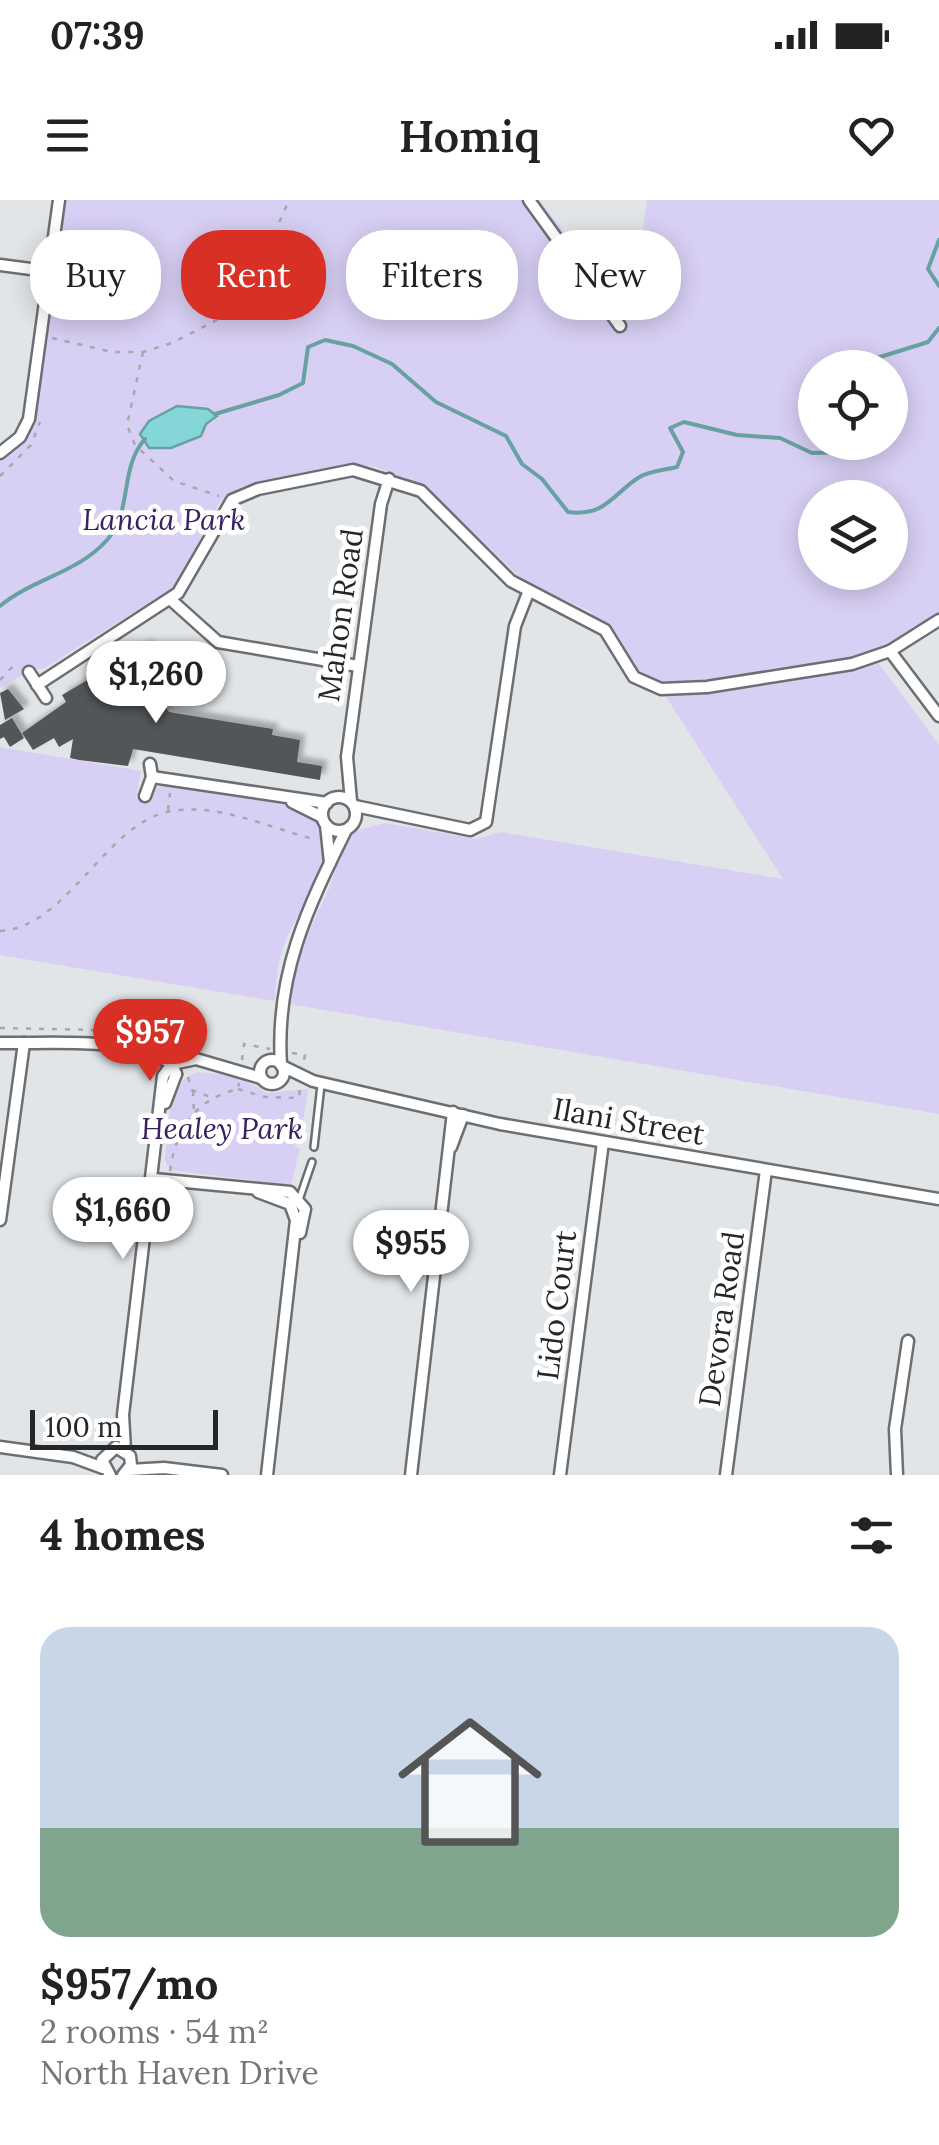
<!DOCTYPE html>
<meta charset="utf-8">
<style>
:root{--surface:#fff;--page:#f2f2f2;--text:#222;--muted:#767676;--accent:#d93025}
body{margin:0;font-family:Lora,serif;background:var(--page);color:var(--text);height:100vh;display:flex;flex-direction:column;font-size:38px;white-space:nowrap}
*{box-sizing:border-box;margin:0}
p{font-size:32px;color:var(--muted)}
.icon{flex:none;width:55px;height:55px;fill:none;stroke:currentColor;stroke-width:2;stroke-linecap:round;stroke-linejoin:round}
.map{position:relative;height:1275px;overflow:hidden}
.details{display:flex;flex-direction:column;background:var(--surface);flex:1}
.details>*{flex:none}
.top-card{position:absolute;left:30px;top:30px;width:880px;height:90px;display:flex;gap:20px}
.buttons{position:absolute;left:798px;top:150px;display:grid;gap:20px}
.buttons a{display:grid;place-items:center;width:110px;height:110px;border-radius:50%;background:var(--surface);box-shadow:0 5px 25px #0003;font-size:50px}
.scale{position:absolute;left:30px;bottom:25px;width:188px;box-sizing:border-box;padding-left:10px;border:5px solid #252627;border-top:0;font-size:28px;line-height:35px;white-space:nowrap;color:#252627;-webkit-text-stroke:8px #fff;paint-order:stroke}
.price{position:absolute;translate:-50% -85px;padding:0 22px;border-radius:35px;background:#fff;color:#222;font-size:32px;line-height:65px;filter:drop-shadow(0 2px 5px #0008)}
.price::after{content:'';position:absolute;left:50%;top:60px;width:30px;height:22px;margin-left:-15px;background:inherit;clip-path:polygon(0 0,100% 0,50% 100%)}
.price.current{background:var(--accent);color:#fff}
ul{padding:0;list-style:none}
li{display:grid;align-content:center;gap:20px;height:530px;padding:0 40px}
li span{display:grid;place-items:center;height:310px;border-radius:30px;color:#555}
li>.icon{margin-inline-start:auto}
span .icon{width:180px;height:180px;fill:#fffc;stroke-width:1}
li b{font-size:42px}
h2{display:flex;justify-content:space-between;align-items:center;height:120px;padding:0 40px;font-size:42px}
.tag{padding:0 35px;border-radius:40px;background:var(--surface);box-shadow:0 5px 25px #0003;font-size:35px;line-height:90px}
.tag.current{background:var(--accent);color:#fff}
.status{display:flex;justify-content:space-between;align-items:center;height:70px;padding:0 50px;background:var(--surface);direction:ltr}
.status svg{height:28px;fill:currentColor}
header{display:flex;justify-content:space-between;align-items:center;height:130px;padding:0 40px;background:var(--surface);font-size:45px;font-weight:600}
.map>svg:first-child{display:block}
.green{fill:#d8cff4;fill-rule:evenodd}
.water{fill:#84d6d7;stroke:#68a1a2;stroke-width:2.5}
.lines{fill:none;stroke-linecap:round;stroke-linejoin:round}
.stream{stroke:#68a1a2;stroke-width:4}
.building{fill:#525758;filter:url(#shadow)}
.lane-casing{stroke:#6c6f72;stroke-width:10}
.street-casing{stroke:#6c6f72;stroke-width:15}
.path{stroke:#a6a9ac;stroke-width:2.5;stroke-dasharray:5 8;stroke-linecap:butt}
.lane{stroke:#fff;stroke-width:5}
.street{stroke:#fff;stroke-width:10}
.labels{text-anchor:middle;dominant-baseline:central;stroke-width:10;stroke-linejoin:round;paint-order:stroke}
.park-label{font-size:30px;font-style:italic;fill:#392061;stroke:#fff}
.street-label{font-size:30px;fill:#252627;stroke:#fff}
</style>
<div class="status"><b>07:39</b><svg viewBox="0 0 49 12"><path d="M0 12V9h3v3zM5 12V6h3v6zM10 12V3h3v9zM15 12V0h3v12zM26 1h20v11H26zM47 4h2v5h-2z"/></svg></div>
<header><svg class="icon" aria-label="menu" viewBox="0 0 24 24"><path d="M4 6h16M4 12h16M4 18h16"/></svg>Homiq<svg class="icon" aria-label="heart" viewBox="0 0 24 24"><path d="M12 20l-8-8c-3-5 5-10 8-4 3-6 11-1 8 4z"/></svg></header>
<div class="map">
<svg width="939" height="1275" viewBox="0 0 939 1275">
<defs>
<filter id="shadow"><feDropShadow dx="5.5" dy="-5.5" stdDeviation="2.5" flood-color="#0004"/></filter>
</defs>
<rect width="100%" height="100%" fill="#e1e5e8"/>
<!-- green -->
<g class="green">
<path d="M65,0H539L631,117L647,0H939V420L874,457L939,545V914L289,804L298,754L329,689L341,650L355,631L385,623L477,639L501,632L783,679L661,489C616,469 625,443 591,421L592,412L527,384L426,287L376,267L346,264L255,282L240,287L220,302L174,387L43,469H33L0,488V260L27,238L33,225ZM815,168H890V242H815ZM815,298H890V372H815Z"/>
<path d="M0,547L141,571L136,598L150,600L157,588L167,584C206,591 250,594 288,605C366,628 297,706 283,748C277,765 277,783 274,801L0,755Z"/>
<path d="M199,872L239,877L267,893L308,889L302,928H297L295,947L300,948L291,985L170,970L165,960C169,931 164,879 199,872Z"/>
</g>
<!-- water -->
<polygon class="water" points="177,206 208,209 217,216 206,224 201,236 171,248 149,248 140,234 149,221"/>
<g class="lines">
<!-- stream -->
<g class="stream">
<polyline points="939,40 928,69 939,86"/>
<polyline points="845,168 928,142 939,128"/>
<path d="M215,214L279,195L303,183L308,147L325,140L353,146L392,164L436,202L506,236L522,264L542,279L568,312C605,317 612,295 638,278C647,271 665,270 677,267L683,252L670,228L684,222L737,235L780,238L812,253L853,252L854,242"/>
<path d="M0,406C32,379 78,373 107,340C133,311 119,268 145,239"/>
</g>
</g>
<!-- building -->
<g class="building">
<polygon points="147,445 165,478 151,486 169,512 273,529 272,535 300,540 297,562 322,566 320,580 133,549 128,566 79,560 70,558 73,539 59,547 54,538 33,550 22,533 66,502 62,495"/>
<polygon points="8,489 24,509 5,520 0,493"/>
<polygon points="12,518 24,538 10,547 4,537 0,539 0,525"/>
</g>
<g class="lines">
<!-- lane casing -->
<g class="lane-casing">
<g id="lane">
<polyline points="314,947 321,885"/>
<polyline points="300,997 312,962"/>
</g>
</g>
<!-- street casing -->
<g class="street-casing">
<g id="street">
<polyline points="529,0 620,126"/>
<polyline points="0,65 46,71"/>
<polyline points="0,253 20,237 29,219 59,0"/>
<polyline points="170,399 218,442 358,466"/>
<polyline points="890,451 939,516"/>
<polyline points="29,472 46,498"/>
<polyline points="37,485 178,393 232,300 258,289 353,270 421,291 511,381 605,430 634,477 661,489 707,487 852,464 890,451 939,420"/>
<polyline points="152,577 327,603"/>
<polyline points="145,596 152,577 150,564"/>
<circle cx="339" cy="614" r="17"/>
<polyline points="351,601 347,557 381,304 389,279"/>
<polyline points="292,602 322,617"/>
<polyline points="355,606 470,630 486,622 515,426 528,393"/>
<polyline points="326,625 330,663"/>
<path d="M0,843C53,844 125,836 172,864L176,874"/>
<circle cx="272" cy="872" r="12"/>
<path d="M281,865C275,775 307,709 346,630"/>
<polyline points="282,866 313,881 500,924 939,999"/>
<polyline points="165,903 176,874"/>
<polyline points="451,947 463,915"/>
<polyline points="154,979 290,992 305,1009 300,1033"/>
<polyline points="258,992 290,1004 296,1020 267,1275"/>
<polyline points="0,1020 24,843"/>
<polyline points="0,1247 73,1257 103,1268"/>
<polyline points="125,1250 123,1215 163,876 172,864 196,859 261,878"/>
<polyline points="129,1270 164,1268 222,1275"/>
<polyline points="110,1275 102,1260 116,1247 130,1256 131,1265 123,1275"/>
<polyline points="411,1275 453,912"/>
<polyline points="560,1275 603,942"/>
<polyline points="726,1275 766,970"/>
<polyline points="897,1275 895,1229 908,1141"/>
</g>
</g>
<!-- path -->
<g class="path">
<polyline points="52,138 112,152 143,152 172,143 252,102 275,59 278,25 289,0"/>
<polyline points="143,152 127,225 135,245 174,281 219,296"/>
<polyline points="0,276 31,245 40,222"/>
<polyline points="0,480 15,464"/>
<polyline points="168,610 170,593"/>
<path d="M0,731C66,728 106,625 167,612C218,601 270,629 318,640"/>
<polyline points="0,828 96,830 186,845 185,849"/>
<polyline points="292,853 305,855 303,864"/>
<polyline points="242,860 244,844 270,849"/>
<polyline points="188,877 192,890 213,898"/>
<polyline points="238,889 265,897 299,898 300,887"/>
<polyline points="193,891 194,912"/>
<path d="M170,971C176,929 194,900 238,889L239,883"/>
</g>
<!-- lane -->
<use href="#lane" class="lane"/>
<!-- street -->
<use href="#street" class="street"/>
</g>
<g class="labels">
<!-- park labels -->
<g class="park-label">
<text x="164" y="319">Lancia Park</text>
<text x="222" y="928">Healey Park</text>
</g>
<!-- street labels -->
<g class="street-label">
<text transform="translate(340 415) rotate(-82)">Mahon Road</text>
<text transform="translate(629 921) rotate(10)">Ilani Street</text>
<text transform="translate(556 1105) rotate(-83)">Lido Court</text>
<text transform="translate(721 1119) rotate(-82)">Devora Road</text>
</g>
</g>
</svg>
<div class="buttons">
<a><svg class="icon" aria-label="locate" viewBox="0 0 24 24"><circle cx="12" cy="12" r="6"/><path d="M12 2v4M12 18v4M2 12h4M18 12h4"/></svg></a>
<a><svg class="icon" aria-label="layers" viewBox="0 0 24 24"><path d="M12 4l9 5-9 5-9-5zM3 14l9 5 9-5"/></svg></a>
</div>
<div class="scale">100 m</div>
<b class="price" style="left:156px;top:526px">$1,260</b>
<b class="price current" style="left:150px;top:884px">$957</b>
<b class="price" style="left:123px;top:1062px">$1,660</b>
<b class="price" style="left:411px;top:1095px">$955</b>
<div class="top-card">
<a class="tag">Buy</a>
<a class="tag current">Rent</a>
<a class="tag">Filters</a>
<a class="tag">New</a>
</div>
</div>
<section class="details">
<h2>4 homes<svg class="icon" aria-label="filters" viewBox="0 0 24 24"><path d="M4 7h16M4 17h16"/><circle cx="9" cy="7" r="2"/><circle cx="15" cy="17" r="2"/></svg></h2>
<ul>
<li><span style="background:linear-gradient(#c9d6e8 65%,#7fa58c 0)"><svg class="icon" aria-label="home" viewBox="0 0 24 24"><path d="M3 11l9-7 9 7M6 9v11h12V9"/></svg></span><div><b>$957/mo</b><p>2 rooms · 54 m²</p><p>North Haven Drive</p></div></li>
</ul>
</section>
